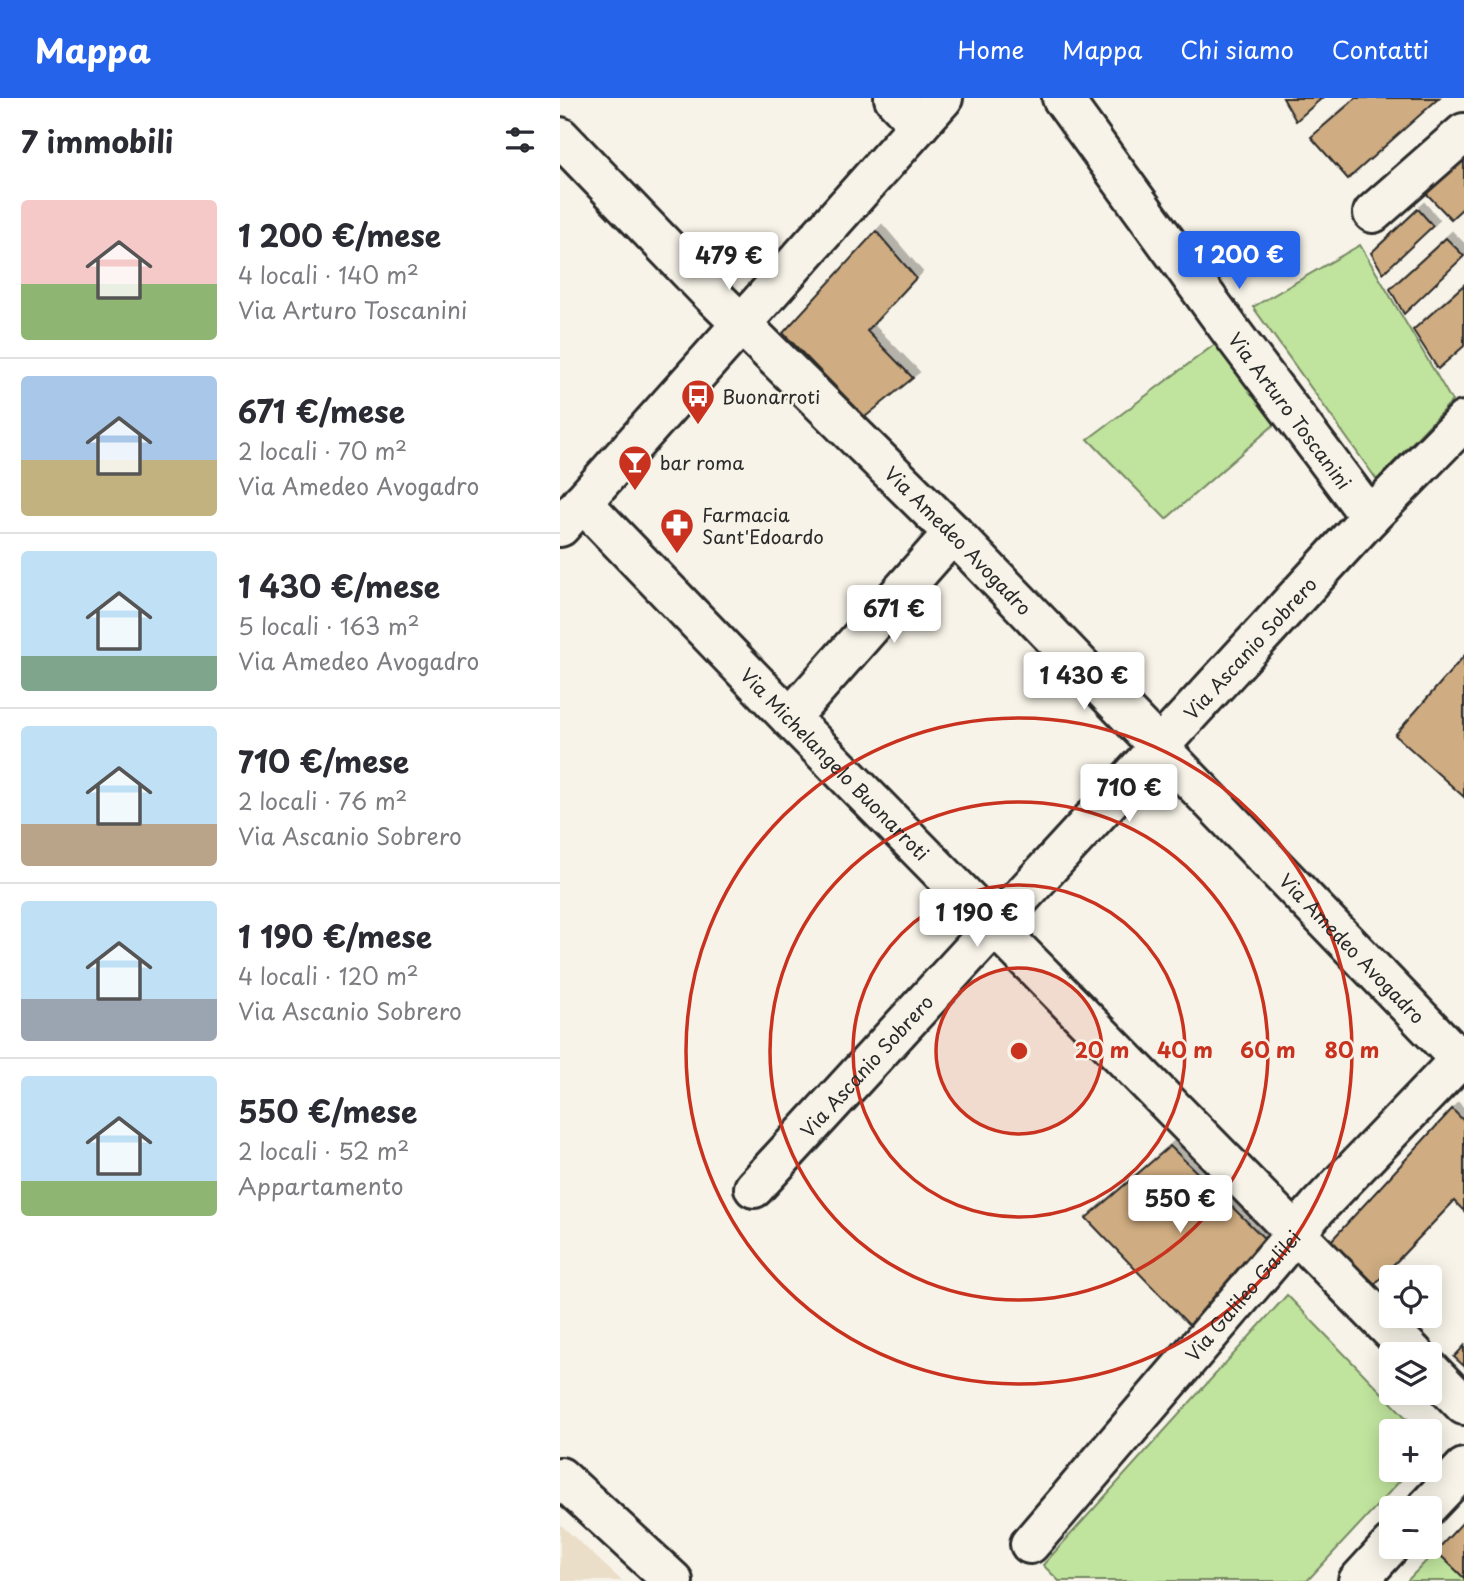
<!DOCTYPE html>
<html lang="it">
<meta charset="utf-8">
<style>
:root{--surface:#fff;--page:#f2f2f3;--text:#2b2b33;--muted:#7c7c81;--line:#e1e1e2;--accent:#2563eb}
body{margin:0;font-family:"Playpen Sans",sans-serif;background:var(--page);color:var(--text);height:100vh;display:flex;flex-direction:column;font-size:26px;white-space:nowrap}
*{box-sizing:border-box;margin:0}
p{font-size:23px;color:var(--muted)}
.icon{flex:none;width:38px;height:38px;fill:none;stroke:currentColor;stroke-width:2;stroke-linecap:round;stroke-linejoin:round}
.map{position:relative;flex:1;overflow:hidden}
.details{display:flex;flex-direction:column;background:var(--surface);width:560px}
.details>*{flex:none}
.fabs{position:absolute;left:819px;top:1167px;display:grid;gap:14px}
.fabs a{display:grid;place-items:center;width:63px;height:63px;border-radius:7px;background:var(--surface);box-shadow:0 4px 18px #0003;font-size:35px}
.price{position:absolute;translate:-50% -60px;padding:0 16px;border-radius:7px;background:#fff;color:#222;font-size:23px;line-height:46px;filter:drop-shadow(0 2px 4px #0008)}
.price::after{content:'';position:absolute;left:50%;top:42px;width:21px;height:16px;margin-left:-10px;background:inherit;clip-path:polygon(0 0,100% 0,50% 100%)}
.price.on{background:var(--accent);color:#fff}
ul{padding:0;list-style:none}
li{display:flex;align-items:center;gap:21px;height:175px;padding:0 21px}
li+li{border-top:2px solid var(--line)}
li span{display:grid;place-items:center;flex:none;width:196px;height:140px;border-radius:7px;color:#555}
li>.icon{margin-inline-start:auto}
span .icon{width:84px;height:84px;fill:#fffc;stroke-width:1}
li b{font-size:30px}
h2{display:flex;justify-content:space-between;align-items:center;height:84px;padding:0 21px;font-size:30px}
header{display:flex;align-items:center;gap:42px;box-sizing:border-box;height:98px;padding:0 35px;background:var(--accent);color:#fff}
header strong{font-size:33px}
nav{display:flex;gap:38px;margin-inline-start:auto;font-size:24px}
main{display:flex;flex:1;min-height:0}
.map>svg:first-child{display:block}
.built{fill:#ebdec9}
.green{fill:#c0e49e;stroke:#768864;stroke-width:2}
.building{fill:#cfac81;stroke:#2b2b2b;stroke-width:2;filter:url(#shadow)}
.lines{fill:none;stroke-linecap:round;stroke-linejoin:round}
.minor-casing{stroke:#2b2b2b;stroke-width:44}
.minor{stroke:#f7f3e8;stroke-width:38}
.ring{fill:none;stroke:#c8321e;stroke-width:3.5}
.labels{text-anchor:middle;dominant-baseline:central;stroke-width:5;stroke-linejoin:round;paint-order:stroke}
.poi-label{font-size:19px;fill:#2b2b2b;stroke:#f7f3e8;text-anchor:start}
.street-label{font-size:19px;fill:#2b2b2b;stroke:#f7f3e8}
.centre{fill:#c8321e;stroke:#f7f3e8;stroke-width:3.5}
.ring-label{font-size:21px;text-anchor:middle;font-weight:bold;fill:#c8321e;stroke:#f7f3e8;stroke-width:5;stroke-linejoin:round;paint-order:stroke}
</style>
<header>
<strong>Mappa</strong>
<nav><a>Home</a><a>Mappa</a><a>Chi siamo</a><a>Contatti</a></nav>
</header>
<main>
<section class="details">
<h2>7 immobili<svg class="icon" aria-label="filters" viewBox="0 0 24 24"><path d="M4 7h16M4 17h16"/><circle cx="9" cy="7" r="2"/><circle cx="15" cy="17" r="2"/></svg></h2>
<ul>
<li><span style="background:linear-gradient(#f6c9c9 60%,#8fb573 0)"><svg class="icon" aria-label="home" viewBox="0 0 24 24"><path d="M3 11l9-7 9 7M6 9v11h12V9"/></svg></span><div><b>1 200 €/mese</b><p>4 locali · 140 m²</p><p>Via Arturo Toscanini</p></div></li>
<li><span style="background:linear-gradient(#a9c7e8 60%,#c2b280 0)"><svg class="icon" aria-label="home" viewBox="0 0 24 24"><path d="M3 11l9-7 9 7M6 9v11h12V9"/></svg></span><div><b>671 €/mese</b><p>2 locali · 70 m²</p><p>Via Amedeo Avogadro</p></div></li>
<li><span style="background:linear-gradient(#bfe0f5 75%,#7fa58c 0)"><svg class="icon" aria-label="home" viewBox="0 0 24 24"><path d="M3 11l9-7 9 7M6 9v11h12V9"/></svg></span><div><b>1 430 €/mese</b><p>5 locali · 163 m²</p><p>Via Amedeo Avogadro</p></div></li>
<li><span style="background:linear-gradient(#bfe0f5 70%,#b9a48a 0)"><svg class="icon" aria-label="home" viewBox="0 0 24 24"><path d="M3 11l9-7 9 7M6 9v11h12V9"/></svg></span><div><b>710 €/mese</b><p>2 locali · 76 m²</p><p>Via Ascanio Sobrero</p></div></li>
<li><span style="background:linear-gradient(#bfe0f5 70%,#9aa5b1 0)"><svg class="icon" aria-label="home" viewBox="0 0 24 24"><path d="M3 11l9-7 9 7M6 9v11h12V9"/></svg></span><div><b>1 190 €/mese</b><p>4 locali · 120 m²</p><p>Via Ascanio Sobrero</p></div></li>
<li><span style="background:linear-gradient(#bfe0f5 75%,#8fb573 0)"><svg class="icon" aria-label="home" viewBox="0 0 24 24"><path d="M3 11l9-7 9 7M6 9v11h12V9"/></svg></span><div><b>550 €/mese</b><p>2 locali · 52 m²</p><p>Appartamento</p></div></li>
</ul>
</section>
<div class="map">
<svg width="904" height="1483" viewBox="0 0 904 1483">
<defs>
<filter id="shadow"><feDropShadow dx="6" dy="-6" stdDeviation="0" flood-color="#0004"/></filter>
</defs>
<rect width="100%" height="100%" fill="#f7f3e8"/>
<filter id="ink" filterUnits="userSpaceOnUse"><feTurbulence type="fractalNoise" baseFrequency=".0143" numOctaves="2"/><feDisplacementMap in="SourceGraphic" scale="14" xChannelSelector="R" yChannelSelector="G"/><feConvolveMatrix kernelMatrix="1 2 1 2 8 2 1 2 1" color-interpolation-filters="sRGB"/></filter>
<g filter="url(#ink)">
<!-- built -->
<polygon class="built" points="0,1426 62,1483 0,1483"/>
<!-- green -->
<g class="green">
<polygon points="800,147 892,303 817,382 693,209"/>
<polygon points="658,244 716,325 606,421 528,341"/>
<polygon points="727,1197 859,1333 831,1334 831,1372 850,1372 747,1483 499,1483 483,1467"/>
<polygon points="876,1453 904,1480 904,1483 847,1483"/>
</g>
<!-- building -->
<g class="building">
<polygon points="723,0 762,0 736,23"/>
<polygon points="796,0 879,0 788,81 751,39"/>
<polygon points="904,48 904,109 891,121 861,90"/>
<polygon points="858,111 873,128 823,175 811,155"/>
<polygon points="316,133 356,180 307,233 353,280 305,319 223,235"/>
<polygon points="886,140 904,158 844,216 830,191"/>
<polygon points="904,187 904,248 878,271 853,232"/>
<polygon points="904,558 904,699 835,637"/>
<polygon points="892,1011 904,1023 904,1113 894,1103 815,1186 770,1144"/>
<polygon points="610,1048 713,1149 632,1230 526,1120"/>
<polygon points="904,1248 904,1268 894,1259"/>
<polygon points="904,1423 904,1480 876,1453"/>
</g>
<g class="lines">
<!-- minor casing -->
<g class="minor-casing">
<g id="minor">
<polyline points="334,0 359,27"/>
<path id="s1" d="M502,0L670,232L810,419"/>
<path id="s2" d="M0,39L149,194L393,435L904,966"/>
<polyline points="813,115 904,35"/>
<path id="s3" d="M22,404L230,620L854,1256"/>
<polyline points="0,429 383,0"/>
<polyline points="230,620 393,435"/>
<path id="s4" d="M194,1090L810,419L904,323"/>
<polyline points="870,1272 904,1307"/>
<polyline points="0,1379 113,1483"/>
<polyline points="866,1410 904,1370"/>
<path id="s5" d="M470,1446L758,1109L904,957"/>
<polyline points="798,1483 831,1447"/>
</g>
</g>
<!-- minor -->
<use href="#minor" class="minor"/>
</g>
</g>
<!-- distance rings -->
<circle cx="459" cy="953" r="83" fill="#c8321e" fill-opacity=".12"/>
<g class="ring">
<circle cx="459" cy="953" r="83"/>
<circle cx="459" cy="953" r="166"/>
<circle cx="459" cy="953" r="249"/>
<circle cx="459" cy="953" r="333"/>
</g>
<!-- icons -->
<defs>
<g id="bus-pin" transform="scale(1.75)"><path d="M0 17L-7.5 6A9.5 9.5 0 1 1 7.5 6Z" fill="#c8321e" stroke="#f7f3e8"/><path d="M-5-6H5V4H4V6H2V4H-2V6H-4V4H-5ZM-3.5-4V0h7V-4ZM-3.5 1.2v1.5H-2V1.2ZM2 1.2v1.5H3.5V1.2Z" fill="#fff"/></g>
<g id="bar-pin" transform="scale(1.75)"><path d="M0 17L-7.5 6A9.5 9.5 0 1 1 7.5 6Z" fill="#c8321e" stroke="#f7f3e8"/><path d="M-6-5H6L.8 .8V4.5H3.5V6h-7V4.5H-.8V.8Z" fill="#fff"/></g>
<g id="pharmacy-pin" transform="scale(1.75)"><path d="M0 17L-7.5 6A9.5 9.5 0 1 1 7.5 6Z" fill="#c8321e" stroke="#f7f3e8"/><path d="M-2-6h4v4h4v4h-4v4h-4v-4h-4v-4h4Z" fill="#fff"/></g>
</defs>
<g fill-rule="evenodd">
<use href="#bus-pin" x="138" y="298"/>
<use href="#bar-pin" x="75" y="364"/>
<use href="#pharmacy-pin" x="117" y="427"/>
</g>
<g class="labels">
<!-- poi labels -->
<g class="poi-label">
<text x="162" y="298">Buonarroti</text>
<text x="100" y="364">bar roma</text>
<text x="142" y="416">Farmacia<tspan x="142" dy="22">Sant'Edoardo</tspan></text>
</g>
<!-- street labels -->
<g class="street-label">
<text stroke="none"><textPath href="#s1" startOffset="387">Via Arturo Toscanini</textPath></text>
<text stroke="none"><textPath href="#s2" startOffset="567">Via Amedeo Avogadro</textPath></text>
<text stroke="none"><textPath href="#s4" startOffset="733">Via Ascanio Sobrero</textPath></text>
<text stroke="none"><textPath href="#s3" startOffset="364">Via Michelangelo Buonarroti</textPath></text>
<text stroke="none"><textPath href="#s2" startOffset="1134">Via Amedeo Avogadro</textPath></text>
<text stroke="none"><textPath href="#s4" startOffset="166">Via Ascanio Sobrero</textPath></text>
<text stroke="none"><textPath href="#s5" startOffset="327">Via Galileo Galilei</textPath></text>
</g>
</g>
<circle cx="459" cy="953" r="10" class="centre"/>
<g class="ring-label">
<text x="542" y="960">20 m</text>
<text x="625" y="960">40 m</text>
<text x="708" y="960">60 m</text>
<text x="792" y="960">80 m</text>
</g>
</svg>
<div class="fabs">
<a><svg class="icon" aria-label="locate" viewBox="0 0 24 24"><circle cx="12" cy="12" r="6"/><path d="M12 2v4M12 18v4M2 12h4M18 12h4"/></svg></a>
<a><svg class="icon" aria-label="layers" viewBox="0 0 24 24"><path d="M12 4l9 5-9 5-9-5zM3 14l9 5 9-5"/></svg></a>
<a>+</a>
<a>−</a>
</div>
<b class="price on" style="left:679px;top:193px">1 200 €</b>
<b class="price" style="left:169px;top:194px">479 €</b>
<b class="price" style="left:334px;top:547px">671 €</b>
<b class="price" style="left:524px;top:614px">1 430 €</b>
<b class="price" style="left:569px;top:726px">710 €</b>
<b class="price" style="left:417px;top:851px">1 190 €</b>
<b class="price" style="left:620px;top:1137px">550 €</b>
</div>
</main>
